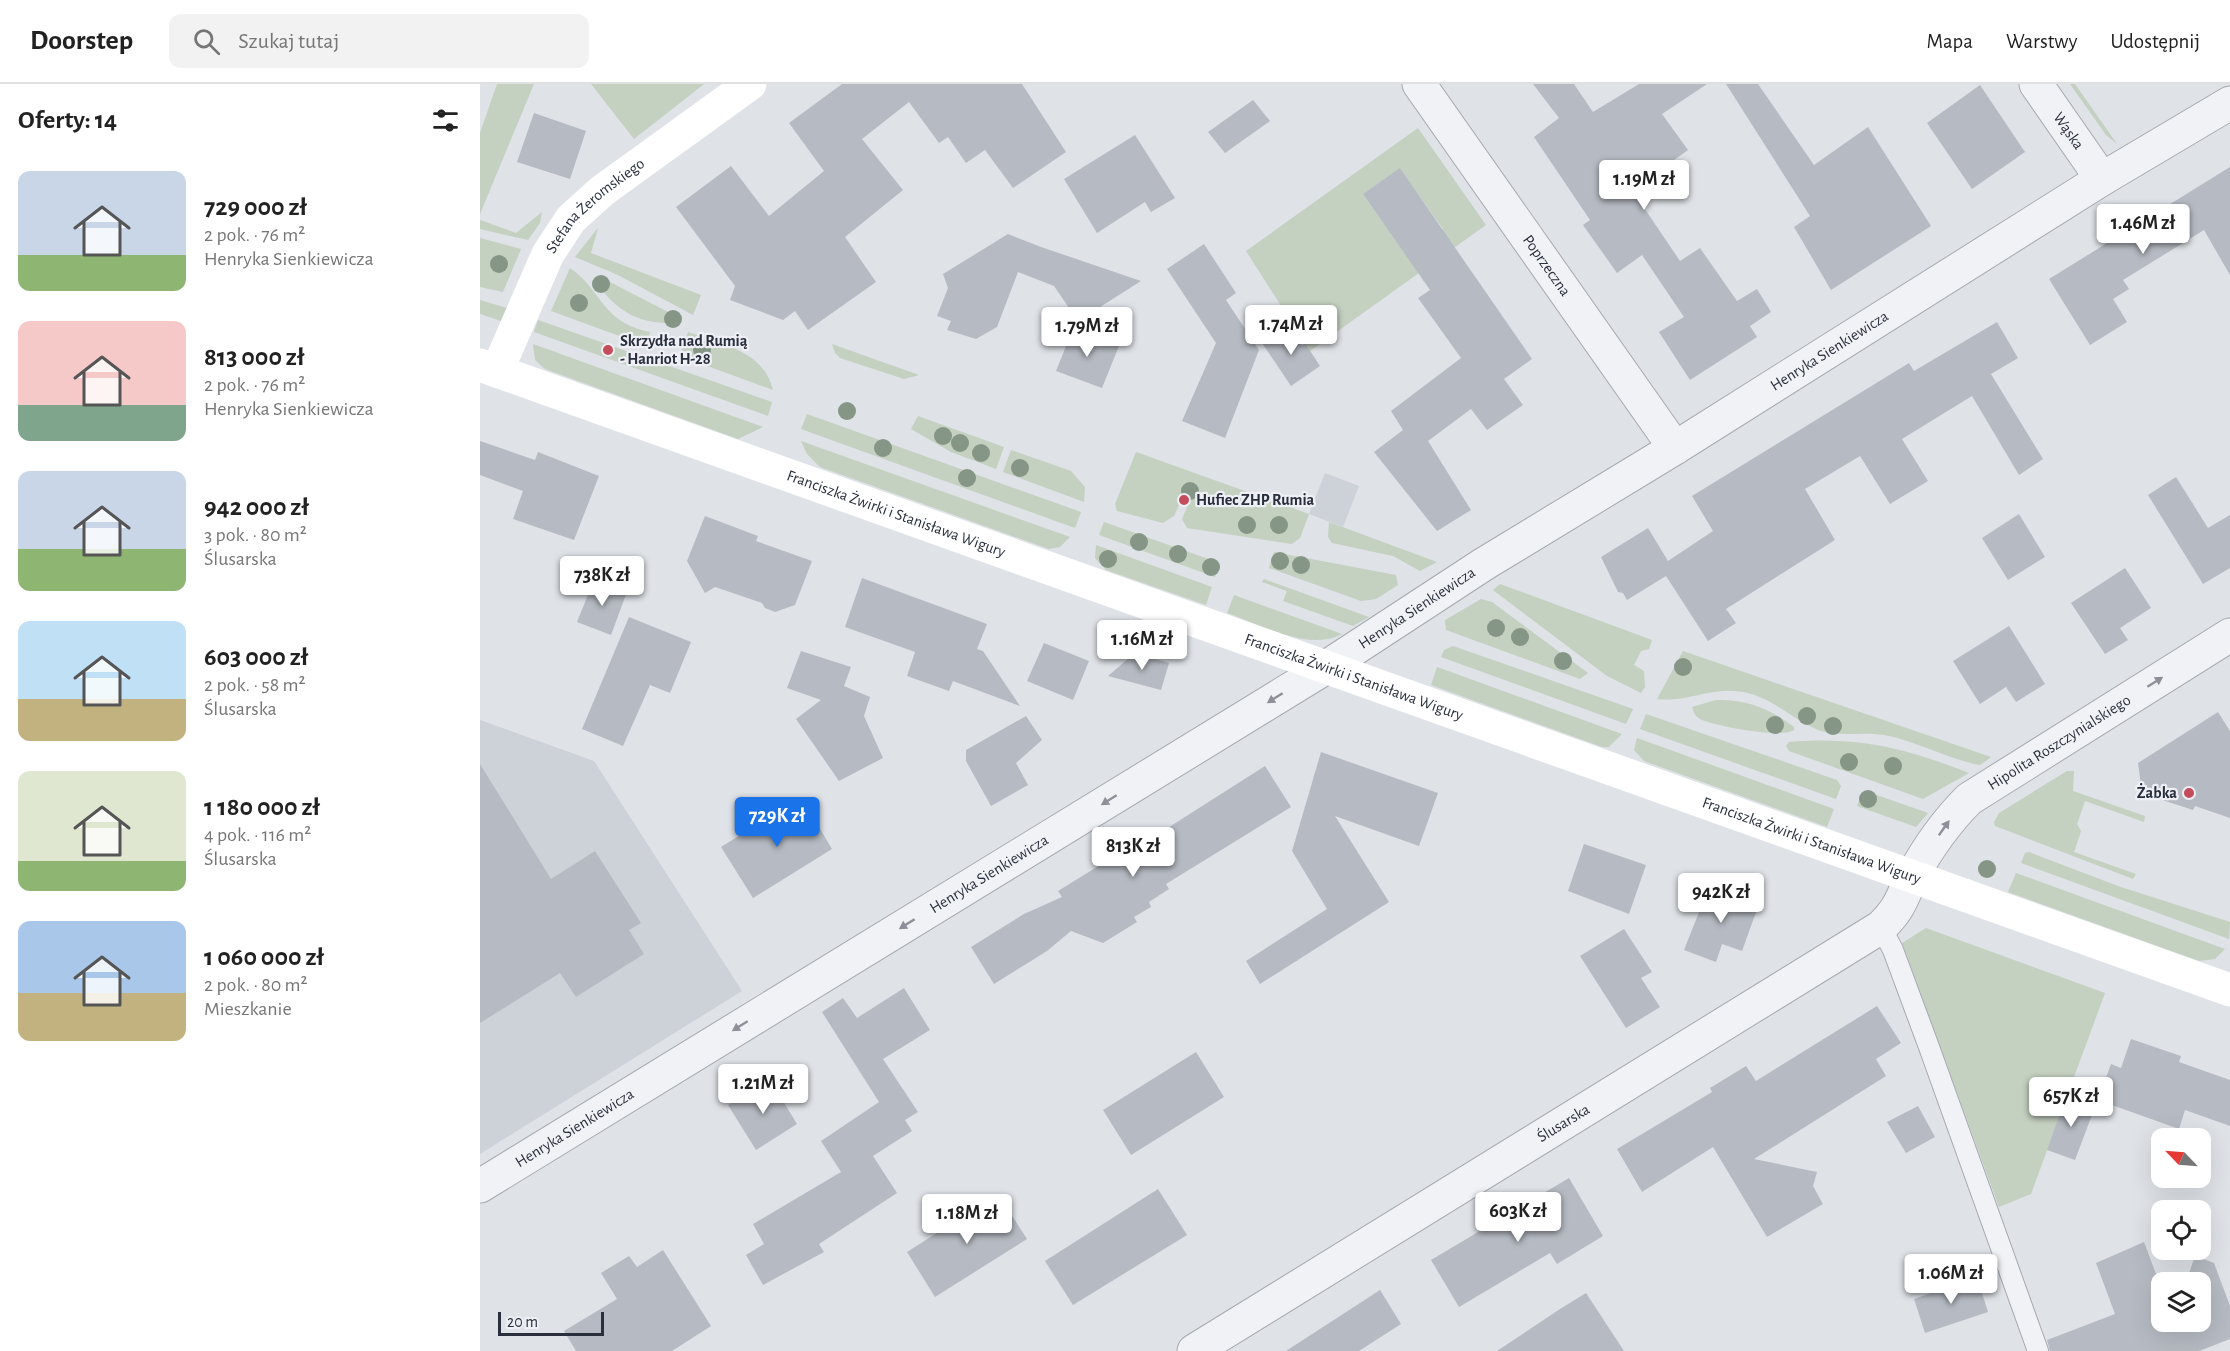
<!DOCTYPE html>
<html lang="pl">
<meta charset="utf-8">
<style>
:root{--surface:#fff;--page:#f2f2f2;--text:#222;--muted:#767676;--line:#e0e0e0;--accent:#1a73e8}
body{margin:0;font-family:"Alegreya Sans",sans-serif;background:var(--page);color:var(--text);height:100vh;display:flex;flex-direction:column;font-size:22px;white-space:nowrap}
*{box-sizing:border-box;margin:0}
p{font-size:20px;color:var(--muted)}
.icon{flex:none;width:33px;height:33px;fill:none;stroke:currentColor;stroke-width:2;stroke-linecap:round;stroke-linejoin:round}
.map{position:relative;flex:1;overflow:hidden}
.sheet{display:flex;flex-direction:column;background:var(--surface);width:480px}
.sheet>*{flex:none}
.needle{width:39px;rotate:295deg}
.buttons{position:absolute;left:1671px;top:1044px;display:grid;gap:12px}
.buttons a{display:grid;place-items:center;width:60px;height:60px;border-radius:12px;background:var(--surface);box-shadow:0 6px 24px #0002;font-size:30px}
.scale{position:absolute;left:18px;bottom:15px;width:106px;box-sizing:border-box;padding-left:6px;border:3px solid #292f3c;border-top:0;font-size:16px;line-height:21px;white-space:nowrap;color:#292f3c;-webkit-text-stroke:4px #eef0f5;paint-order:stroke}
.price{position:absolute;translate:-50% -51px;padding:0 14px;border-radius:6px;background:#fff;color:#222;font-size:20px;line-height:39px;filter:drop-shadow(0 2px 3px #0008)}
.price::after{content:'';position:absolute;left:50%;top:36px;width:18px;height:14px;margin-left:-9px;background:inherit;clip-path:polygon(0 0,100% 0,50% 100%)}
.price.on{background:var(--accent);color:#fff}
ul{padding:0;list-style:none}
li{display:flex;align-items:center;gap:18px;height:150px;padding:0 18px}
li span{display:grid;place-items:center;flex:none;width:168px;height:120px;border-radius:12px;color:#555}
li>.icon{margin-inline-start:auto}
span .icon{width:72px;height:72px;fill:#fffc;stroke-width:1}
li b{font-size:26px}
h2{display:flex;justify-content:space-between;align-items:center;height:72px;padding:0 18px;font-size:26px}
header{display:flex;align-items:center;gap:36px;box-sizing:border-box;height:84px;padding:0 30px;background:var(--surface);border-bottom:2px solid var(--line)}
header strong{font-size:28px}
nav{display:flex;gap:33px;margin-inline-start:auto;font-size:21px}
.search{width:420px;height:54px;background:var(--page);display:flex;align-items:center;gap:15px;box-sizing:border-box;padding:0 21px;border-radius:12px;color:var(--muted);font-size:22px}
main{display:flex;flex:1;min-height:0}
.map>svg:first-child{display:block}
.built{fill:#cdd1d8}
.green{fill:#c4d0c0;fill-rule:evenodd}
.building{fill:#b6bbc3}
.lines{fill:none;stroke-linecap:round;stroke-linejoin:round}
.lane-casing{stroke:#a5a9b0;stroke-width:22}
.street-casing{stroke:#a5a9b0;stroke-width:35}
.lane{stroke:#f1f2f5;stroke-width:20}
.street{stroke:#f1f2f5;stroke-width:33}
.secondary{stroke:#fff;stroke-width:33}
.tree{fill:#859686}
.oneway{fill:#8d9098}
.poi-dot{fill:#c34d5a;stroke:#eef0f5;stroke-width:2}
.labels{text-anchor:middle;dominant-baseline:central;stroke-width:4.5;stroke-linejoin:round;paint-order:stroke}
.street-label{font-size:16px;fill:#292f3c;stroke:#eef0f5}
.poi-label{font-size:16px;font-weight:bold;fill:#292f3c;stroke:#eef0f5;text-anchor:start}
</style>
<header>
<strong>Doorstep</strong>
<div class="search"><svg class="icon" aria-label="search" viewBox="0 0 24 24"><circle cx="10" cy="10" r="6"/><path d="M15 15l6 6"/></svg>Szukaj tutaj</div>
<nav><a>Mapa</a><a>Warstwy</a><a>Udostępnij</a></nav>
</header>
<main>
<section class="sheet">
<h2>Oferty: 14<svg class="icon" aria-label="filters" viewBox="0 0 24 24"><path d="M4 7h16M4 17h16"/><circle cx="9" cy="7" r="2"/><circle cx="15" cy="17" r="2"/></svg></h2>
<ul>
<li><span style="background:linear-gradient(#c9d6e8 70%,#8fb573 0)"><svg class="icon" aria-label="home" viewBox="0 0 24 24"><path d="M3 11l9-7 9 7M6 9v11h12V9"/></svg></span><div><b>729 000 zł</b><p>2 pok. · 76 m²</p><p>Henryka Sienkiewicza</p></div></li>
<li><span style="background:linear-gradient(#f6c9c9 70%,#7fa58c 0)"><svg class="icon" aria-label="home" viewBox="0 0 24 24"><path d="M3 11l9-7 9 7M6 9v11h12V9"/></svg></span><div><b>813 000 zł</b><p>2 pok. · 76 m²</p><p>Henryka Sienkiewicza</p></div></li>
<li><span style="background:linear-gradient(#c9d6e8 65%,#8fb573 0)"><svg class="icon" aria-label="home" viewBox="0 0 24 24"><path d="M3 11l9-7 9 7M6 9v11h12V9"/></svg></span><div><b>942 000 zł</b><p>3 pok. · 80 m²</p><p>Ślusarska</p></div></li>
<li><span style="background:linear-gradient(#bfe0f5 65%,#c2b280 0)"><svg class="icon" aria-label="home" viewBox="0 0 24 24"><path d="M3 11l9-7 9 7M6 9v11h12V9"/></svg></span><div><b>603 000 zł</b><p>2 pok. · 58 m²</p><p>Ślusarska</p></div></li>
<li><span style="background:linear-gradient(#dfe7d0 75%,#8fb573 0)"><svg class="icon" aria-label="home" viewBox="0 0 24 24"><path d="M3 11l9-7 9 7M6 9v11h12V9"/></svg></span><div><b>1 180 000 zł</b><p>4 pok. · 116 m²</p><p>Ślusarska</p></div></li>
<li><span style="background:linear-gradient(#a9c7e8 60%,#c2b280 0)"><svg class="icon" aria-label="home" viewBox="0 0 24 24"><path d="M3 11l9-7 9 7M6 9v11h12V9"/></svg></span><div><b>1 060 000 zł</b><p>2 pok. · 80 m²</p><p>Mieszkanie</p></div></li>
</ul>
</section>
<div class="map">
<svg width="1750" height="1267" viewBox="0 0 1750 1267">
<rect width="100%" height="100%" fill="#dfe2e7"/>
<!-- built -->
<g class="built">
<polygon points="845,389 879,402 863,443 829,430"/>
<polygon points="0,636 114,677 262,907 0,1070"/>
</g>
<!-- green -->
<g class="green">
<polygon points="17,0 54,0 0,130 0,49"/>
<polygon points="111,0 224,0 154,55"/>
<polygon points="1590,0 1595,0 1637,60 1626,51"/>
<path d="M938,44L1006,141L830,267L766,167ZM920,85L963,145L926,171L883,110Z"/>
<polygon points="62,128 60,139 48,156 0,145 0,136 36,149"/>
<polygon points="118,144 111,169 221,211 213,231 138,191 95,173"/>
<polygon points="0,154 41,165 23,208 0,203"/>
<path d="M90,184C123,207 121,238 170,248L167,262L71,227Z"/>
<path d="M128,197L190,229L186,239C158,238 140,228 122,206Z"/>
<polygon points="0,216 27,224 21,237 0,230"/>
<polygon points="58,236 292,318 288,332 54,248"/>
<path d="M208,248C242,260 284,267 293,306L200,272Z"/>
<polygon points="53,260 283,343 258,355 65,285 55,276"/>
<polygon points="352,260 439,291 424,295 360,274 355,269"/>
<polygon points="327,330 601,428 595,444 321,345"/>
<polygon points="438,332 524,363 516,385 471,368 431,345"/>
<polygon points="321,357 590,453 580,463 569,465 340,383 327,370"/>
<polygon points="531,366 591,387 605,403 604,418 523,388"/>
<polygon points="656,368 829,430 820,454 812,460 707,444 702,435 710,416 703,412 694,432 683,439 637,427 635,420"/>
<polygon points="624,438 737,478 739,483 735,493 619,451"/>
<polygon points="849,438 957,478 940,487 913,472 852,459 848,453"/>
<polygon points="616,461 732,503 726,521 626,486 615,474"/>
<polygon points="794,468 916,491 918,501 896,515 881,517 789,484"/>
<polygon points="784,495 889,533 873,542 803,517 807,507 782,498"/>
<polygon points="1020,500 1172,556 1169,565 1161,567 1154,581 1164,587 1165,603 1161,609 1127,592 1013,506"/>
<path d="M754,511L862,550C829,568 779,540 747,529Z"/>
<polygon points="1001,515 1012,518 1104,586 1108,589 1100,595 966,546 965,536"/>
<polygon points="973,562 1153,625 1146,640 961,573 964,566"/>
<path d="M1203,567L1511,673L1500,681C1467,675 1437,657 1404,651C1382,647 1356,654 1336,645C1310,634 1292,613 1263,608C1229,602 1209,619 1177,615Z"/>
<polygon points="957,583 1142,650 1129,663 1122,663 951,601"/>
<path d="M1236,616C1267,615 1290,625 1314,643V646C1302,655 1234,642 1220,635C1215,632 1214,629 1212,623Z"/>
<polygon points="1166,630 1357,696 1361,702 1356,715 1160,645"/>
<polygon points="1157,654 1354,725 1347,743 1164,677 1154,666"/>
<path d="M1309,658C1377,652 1426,664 1489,689L1443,715L1309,667L1306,662Z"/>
<polygon points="1587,687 1594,687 1593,707 1665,732 1664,738 1605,717 1597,740 1601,747 1594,768 1656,790 1653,795 1515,742 1514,738 1519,729"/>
<polygon points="1388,708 1448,729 1436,743 1377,722 1382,710"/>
<polygon points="1549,768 1638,802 1750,838 1749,855 1541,779 1545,769"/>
<polygon points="1536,789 1745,865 1735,875 1719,877 1528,808"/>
<polygon points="1446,844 1625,909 1551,1110 1519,1123 1422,859"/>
</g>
<!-- building -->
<g class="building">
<polygon points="362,0 542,0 586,68 533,104 505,66 486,79 468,53 459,59 429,18 382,55 423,106 365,153 396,198 328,246 315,227 303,236 250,216 255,202 196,123 251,82 289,132 344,87 309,39"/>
<polygon points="1053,0 1094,0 1113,28 1159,0 1227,0 1182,30 1208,66 1152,106 1200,177 1220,164 1257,217 1277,205 1291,228 1270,242 1277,253 1210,296 1179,248 1204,233 1162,171 1137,189 1103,141 1110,136 1054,53 1079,34"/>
<polygon points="1246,0 1278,0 1334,81 1388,43 1451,142 1351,206 1314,143 1330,132"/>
<polygon points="1500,1 1545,68 1492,105 1447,39"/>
<polygon points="773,16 790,37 745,69 728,48"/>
<polygon points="54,29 106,47 90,95 37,78"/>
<polygon points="655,51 695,114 671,128 665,118 617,149 584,95"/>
<polygon points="1750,83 1750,191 1724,146 1643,196 1649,205 1633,215 1647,238 1610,261 1569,195"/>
<polygon points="920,84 1052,275 1024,295 1043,321 1007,346 991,325 948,357 991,426 957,447 894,368 923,346 911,327 981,274 938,214 950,206 883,110"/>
<polygon points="528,150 561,163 661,197 598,237 574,202 538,188 517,243 496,255 467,246 471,237 457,232 468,204 463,190"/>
<polygon points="724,160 756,209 746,216 779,266 745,354 702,337 736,259 687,185"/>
<polygon points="1517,238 1538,274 1511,290 1563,375 1539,391 1492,312 1422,355 1448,397 1410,420 1380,372 1325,405 1355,456 1246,525 1256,539 1228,557 1186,492 1147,516 1143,509 1138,508 1121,473 1168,444 1188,477 1233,447 1212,412 1429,279 1434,287"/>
<polygon points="809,242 822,261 825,259 840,282 811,302 782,259"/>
<polygon points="593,245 639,262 622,304 576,287"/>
<polygon points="0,357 55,376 58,368 119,392 94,456 33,435 43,407 0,391"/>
<polygon points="1696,393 1728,444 1750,431 1750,484 1723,500 1668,411"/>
<polygon points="1539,430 1565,473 1528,496 1502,454"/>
<polygon points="225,432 278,452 276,457 332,477 315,521 295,528 285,524 282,519 235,503 225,509 207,477"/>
<polygon points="1645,484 1671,524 1640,544 1648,556 1625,570 1591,519"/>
<polygon points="382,494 507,540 497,565 503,567 540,622 473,597 469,607 427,592 435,568 365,543"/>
<polygon points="114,496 147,508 131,551 97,538"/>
<polygon points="149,533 211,558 190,609 170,601 143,662 102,645"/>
<polygon points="1529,542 1565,600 1536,618 1526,603 1500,620 1473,577"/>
<polygon points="564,559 609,577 593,616 547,597"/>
<polygon points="321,567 371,583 364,602 390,613 384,632 403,674 359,697 316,635 341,616 307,604"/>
<polygon points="655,569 689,579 681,606 628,592"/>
<polygon points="1738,628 1750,647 1750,734 1715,722 1713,726 1673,713 1675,707 1661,702 1658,679"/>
<polygon points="546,632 562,656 536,679 548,701 511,722 486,677 486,666"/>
<polygon points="841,668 958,709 939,762 855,732 909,818 780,900 766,877 847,825 812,767"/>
<polygon points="0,680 71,795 115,767 161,839 149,846 164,870 96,913 80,889 0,939"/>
<polygon points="785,682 811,723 686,800 689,805 669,818 671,823 654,833 657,838 623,859 591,847 567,867 514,900 491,863 544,830 582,813 578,807 659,757 661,761"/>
<polygon points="321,713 352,765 273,814 241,763"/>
<polygon points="1104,760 1166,781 1149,830 1088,807"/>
<polygon points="1229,803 1279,820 1262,867 1242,860 1236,878 1204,866"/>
<polygon points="1144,845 1172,888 1161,894 1180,923 1146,944 1100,872"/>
<polygon points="424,904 450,946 403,975 438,1028 425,1036 432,1047 393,1072 417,1109 339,1160 344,1168 283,1201 266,1171 284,1160 273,1140 361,1088 341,1057 399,1018 342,928 363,914 377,934"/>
<polygon points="1397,922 1421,959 1396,975 1406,992 1274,1075 1337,1088 1333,1102 1343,1120 1287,1153 1233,1063 1162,1108 1137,1065 1232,1008 1230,1004 1266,982 1276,997"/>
<polygon points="1651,955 1701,972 1699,978 1750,996 1750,1042 1705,1026 1699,1045 1618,1016 1631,980 1641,984"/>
<polygon points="716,968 744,1013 651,1071 623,1026"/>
<polygon points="292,999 317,1040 276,1066 248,1021 282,1000 284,1004"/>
<polygon points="1586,1013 1615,1023 1595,1076 1567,1066"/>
<polygon points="1438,1022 1455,1053 1426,1069 1407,1038"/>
<polygon points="1089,1094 1123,1152 1077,1180 1070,1169 979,1223 951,1176"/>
<polygon points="678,1105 707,1151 593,1221 565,1177"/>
<polygon points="518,1110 547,1155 455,1213 427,1168"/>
<polygon points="1664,1158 1682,1206 1682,1238 1720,1238 1720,1198 1706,1198 1715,1172 1734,1179 1750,1222 1750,1255 1719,1267 1570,1267 1567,1256 1635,1230 1616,1179"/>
<polygon points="183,1166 231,1242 192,1267 96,1267 84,1247 137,1215 121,1189 149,1172 157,1183"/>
<polygon points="1497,1193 1508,1228 1445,1249 1434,1215"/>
<polygon points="900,1206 921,1240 879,1267 806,1267"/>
<polygon points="1106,1209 1144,1267 1017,1267 1080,1225"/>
</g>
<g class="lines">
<!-- lane casing -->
<g class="lane-casing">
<polyline id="lane" points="1401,843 1413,866 1449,963 1558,1267"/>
</g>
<!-- street casing -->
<g class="street-casing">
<g id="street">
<path id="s1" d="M939,0L1195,364"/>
<path id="s2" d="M1556,0L1622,95"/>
<path id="s3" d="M0,1102L845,584L1004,480L1195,364L1622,95L1750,19"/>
<path id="s4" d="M714,1267L1401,843C1421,823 1420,817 1432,793C1447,765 1467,737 1489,715L1750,551"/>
</g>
</g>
<!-- lane -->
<use href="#lane" class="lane"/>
<!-- street -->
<use href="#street" class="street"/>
<!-- secondary -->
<g class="secondary">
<path id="s5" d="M0,281L1750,906"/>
<path id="s6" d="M17,287L68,170L91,135L122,107L270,0"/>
</g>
</g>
<!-- trees -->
<g class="tree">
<circle cx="19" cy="180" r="9"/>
<circle cx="121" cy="200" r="9"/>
<circle cx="99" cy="219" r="9"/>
<circle cx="193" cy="235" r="9"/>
<circle cx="222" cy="266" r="9"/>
<circle cx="367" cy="327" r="9"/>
<circle cx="463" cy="352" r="9"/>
<circle cx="480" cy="359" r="9"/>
<circle cx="403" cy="364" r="9"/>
<circle cx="501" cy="369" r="9"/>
<circle cx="540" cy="384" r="9"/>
<circle cx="487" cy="394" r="9"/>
<circle cx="710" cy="407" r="9"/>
<circle cx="767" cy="441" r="9"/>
<circle cx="799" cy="441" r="9"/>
<circle cx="659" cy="458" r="9"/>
<circle cx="698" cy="470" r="9"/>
<circle cx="628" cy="475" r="9"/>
<circle cx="800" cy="477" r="9"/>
<circle cx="821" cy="481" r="9"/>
<circle cx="731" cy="483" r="9"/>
<circle cx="1016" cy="544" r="9"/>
<circle cx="1040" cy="553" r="9"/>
<circle cx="1083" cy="577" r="9"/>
<circle cx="1203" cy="583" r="9"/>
<circle cx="1327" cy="632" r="9"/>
<circle cx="1295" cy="641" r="9"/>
<circle cx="1353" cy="642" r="9"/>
<circle cx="1369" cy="678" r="9"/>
<circle cx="1413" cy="682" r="9"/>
<circle cx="1388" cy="715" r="9"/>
<circle cx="1507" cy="785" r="9"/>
</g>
<!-- one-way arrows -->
<defs><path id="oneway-solid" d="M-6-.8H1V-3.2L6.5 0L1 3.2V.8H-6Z" transform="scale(1.5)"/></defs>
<g class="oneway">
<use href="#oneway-solid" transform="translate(1675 598) rotate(-32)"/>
<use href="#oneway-solid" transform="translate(795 614) rotate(148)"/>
<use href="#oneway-solid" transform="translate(629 716) rotate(148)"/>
<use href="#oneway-solid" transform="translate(1464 744) rotate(-55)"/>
<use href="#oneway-solid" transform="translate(427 840) rotate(148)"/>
<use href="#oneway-solid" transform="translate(260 942) rotate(148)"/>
</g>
<!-- markers -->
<g class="poi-dot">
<circle cx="128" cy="266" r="6"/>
<circle cx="704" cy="416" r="6"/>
<circle cx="1709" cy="709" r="6"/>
</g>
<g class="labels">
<!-- street labels -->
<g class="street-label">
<text stroke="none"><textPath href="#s2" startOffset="57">Wąska</textPath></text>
<text stroke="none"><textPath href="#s6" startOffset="196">Stefana Żeromskiego</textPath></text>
<text stroke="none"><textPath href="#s1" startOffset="222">Poprzeczna</textPath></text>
<text stroke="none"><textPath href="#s3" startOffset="1587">Henryka Sienkiewicza</textPath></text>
<text stroke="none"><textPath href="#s5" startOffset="442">Franciszka Żwirki i Stanisława Wigury</textPath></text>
<text stroke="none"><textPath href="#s3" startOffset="1101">Henryka Sienkiewicza</textPath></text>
<text stroke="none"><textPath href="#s5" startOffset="928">Franciszka Żwirki i Stanisława Wigury</textPath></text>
<text stroke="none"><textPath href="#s4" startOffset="1070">Hipolita Roszczynialskiego</textPath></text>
<text stroke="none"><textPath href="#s5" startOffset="1414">Franciszka Żwirki i Stanisława Wigury</textPath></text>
<text stroke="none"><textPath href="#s3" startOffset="597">Henryka Sienkiewicza</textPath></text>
<text stroke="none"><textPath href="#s4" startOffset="434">Ślusarska</textPath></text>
<text stroke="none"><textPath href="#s3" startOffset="111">Henryka Sienkiewicza</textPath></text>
</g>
<!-- poi labels -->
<g class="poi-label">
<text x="140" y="257">Skrzydła nad Rumią<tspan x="140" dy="18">- Hanriot H-28</tspan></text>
<text x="716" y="416">Hufiec ZHP Rumia</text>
<text x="1697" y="709" text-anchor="end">Żabka</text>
</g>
</g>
</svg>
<div class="buttons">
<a><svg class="needle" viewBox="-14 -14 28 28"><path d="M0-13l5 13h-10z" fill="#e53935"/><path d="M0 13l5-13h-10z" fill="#767676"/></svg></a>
<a><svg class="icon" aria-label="locate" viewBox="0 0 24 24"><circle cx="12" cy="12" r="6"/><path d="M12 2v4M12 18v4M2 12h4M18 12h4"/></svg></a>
<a><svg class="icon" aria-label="layers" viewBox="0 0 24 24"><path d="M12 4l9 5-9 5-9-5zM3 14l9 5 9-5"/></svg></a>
</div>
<div class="scale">20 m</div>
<b class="price" style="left:1164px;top:127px">1.19M zł</b>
<b class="price" style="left:1663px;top:171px">1.46M zł</b>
<b class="price" style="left:811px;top:272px">1.74M zł</b>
<b class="price" style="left:607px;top:274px">1.79M zł</b>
<b class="price" style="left:122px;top:523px">738K zł</b>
<b class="price" style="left:662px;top:587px">1.16M zł</b>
<b class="price on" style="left:297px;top:764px">729K zł</b>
<b class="price" style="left:653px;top:794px">813K zł</b>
<b class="price" style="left:1241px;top:840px">942K zł</b>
<b class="price" style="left:283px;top:1031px">1.21M zł</b>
<b class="price" style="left:1591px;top:1044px">657K zł</b>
<b class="price" style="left:1038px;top:1159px">603K zł</b>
<b class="price" style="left:487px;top:1161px">1.18M zł</b>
<b class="price" style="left:1471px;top:1221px">1.06M zł</b>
</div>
</main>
